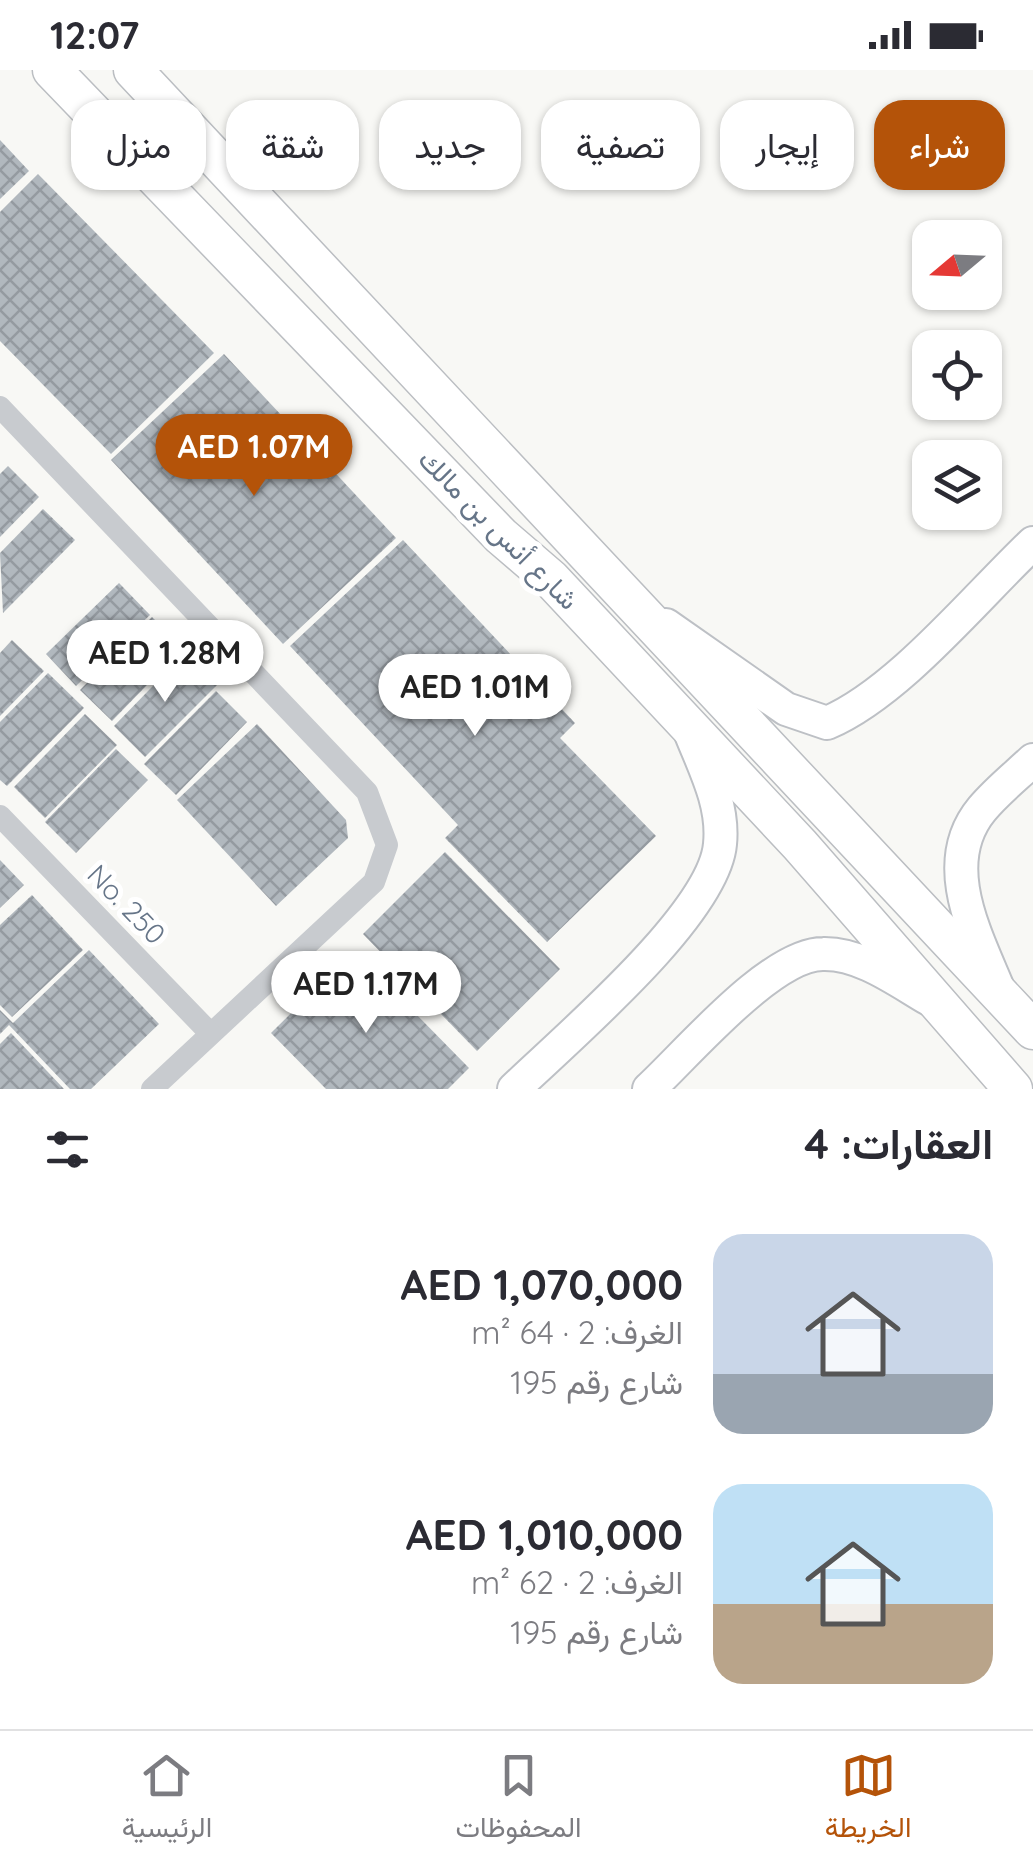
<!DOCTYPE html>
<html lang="ar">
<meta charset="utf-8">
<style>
:root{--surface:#fff;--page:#f7f7f7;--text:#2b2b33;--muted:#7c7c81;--line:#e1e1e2;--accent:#b45309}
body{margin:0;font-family:Quicksand,Vazirmatn,sans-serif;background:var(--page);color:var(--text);direction:rtl;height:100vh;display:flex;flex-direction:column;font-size:38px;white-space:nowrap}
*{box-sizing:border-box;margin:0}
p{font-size:32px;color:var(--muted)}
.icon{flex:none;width:55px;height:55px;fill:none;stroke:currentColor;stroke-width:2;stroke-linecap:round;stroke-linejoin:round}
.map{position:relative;height:1019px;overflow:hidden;direction:ltr}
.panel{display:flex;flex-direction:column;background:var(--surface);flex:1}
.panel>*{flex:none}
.top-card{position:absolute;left:30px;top:30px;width:975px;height:90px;direction:rtl;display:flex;gap:20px}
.needle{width:65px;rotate:251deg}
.buttons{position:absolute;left:912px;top:150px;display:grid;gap:20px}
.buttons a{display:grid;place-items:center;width:90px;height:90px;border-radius:20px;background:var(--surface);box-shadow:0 2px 8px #0004;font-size:50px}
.price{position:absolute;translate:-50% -85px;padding:0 22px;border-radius:35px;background:#fff;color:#222;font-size:32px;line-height:65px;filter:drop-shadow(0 2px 5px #0008)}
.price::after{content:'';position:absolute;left:50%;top:60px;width:30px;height:22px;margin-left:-15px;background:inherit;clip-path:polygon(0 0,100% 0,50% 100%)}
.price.selected{background:var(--accent);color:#fff}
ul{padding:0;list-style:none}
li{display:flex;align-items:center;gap:30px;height:250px;padding:0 40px}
li span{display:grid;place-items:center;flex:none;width:280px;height:200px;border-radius:30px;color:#555}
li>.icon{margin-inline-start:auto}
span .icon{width:120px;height:120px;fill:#fffc;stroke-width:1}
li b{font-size:42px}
h2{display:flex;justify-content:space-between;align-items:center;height:120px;padding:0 40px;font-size:42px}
.tag{padding:0 35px;border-radius:30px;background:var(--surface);box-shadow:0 2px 8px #0004;font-size:35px;line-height:90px}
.tag.selected{background:var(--accent);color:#fff}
.status{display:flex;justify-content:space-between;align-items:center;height:70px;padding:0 50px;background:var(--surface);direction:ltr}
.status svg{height:28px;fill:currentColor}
.menu{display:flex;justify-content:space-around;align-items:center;height:140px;border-top:2px solid var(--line);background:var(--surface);font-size:28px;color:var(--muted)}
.menu a{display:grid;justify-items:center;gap:5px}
.menu .selected{color:var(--accent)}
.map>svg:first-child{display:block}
.building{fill:url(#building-cross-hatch)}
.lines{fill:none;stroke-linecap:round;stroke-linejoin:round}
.secondary-casing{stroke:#bdc0c5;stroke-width:36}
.primary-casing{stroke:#bbbec2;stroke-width:41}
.minor{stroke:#c8cbcf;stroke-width:22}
.secondary{stroke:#fff;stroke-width:32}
.primary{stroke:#fff;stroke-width:38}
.labels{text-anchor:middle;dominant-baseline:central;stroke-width:10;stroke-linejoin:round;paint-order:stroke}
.street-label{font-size:28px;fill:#667588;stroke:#fff}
</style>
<div class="status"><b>12:07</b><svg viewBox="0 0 49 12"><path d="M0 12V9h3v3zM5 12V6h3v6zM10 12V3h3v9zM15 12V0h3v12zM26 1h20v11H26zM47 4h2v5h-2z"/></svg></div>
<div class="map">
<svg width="1033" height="1019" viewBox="0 0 1033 1019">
<defs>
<pattern id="building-cross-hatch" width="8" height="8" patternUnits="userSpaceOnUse" patternTransform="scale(2.5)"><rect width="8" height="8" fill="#b1b8be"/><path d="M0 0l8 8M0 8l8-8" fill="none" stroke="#949aa0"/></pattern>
</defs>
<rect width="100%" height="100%" fill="#f8f8f5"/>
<!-- building -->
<g class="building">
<polygon points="0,70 29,101 0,129"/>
<polygon points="38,104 214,283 111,384 0,271 0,142"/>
<polygon points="224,284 396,468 283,574 111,390"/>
<polygon points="8,396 39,427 0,467 0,404"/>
<polygon points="43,439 75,470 3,543 0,483"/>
<polygon points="403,470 575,653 560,668 656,766 547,872 445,768 458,755 290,576"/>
<polygon points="119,513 150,545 76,616 46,584"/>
<polygon points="152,547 183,578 112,651 80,620"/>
<polygon points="12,570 44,601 0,646 0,583"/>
<polygon points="185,583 217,615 145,687 114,656"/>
<polygon points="48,603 84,638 7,716 0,710 0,652"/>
<polygon points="216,621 247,652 176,725 144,694"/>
<polygon points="85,644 117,675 45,748 14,717"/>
<polygon points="257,654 346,750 348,768 276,836 177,730"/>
<polygon points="116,679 148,710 76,783 45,752"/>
<polygon points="445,782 560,899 477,981 363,864"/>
<polygon points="0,790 24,815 0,838"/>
<polygon points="32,825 83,880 12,947 0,935 0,855"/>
<polygon points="89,880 159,954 91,1019 70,1019 9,955 0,964 0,940 13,953"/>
<polygon points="354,881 469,998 448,1019 326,1019 271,963"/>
<polygon points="11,963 64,1019 0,1019 0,974"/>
</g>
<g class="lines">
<!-- secondary casing -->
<g class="secondary-casing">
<g id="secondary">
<path d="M666,555L786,639L827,653C898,623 975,528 1033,473"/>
<path d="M997,916C974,861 938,792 982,739C997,721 1016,706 1033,690"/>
<path d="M514,1019C567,968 714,844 720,774C724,735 705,699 691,664"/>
<path d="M649,1019C688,983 771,884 823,884C861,883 898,911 929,929"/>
</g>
</g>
<!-- primary casing -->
<g class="primary-casing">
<g id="primary">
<polyline points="52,0 501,466 551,509 800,775 1013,1019"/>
<polyline points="133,0 1033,960"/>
</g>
</g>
<!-- minor -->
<g class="minor">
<polyline points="0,337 367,722 387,775 374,812 152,1019"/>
<polyline points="0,746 210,963"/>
</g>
<!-- secondary -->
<use href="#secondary" class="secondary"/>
<!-- primary -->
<use href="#primary" class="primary"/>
</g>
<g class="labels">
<!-- street labels -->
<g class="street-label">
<text transform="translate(499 459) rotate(45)">شارع أنس بن مالك</text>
<text transform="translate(127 834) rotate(46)">No. 250</text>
</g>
</g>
</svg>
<div class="buttons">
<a><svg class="needle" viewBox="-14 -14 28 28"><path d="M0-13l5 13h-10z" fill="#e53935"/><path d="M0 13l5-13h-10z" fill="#7c7c81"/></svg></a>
<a><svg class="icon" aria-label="locate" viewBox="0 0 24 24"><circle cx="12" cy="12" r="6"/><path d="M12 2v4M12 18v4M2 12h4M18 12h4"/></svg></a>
<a><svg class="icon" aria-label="layers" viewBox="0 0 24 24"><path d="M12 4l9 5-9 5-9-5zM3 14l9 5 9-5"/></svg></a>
</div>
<b class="price selected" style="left:254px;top:429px">AED 1.07M</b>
<b class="price" style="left:165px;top:635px">AED 1.28M</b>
<b class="price" style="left:475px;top:669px">AED 1.01M</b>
<b class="price" style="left:366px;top:966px">AED 1.17M</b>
<div class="top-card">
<a class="tag selected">شراء</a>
<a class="tag">إيجار</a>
<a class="tag">تصفية</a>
<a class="tag">جديد</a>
<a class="tag">شقة</a>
<a class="tag">منزل</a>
</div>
</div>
<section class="panel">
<h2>العقارات: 4<svg class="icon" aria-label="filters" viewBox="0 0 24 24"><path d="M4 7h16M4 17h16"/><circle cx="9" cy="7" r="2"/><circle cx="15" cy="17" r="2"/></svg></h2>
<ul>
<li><span style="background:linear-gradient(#c9d6e8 70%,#9aa5b1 0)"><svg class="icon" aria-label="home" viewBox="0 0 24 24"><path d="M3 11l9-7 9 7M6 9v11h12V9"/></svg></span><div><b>AED 1,070,000</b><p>الغرف: 2 · 64 m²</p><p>شارع رقم 195</p></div></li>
<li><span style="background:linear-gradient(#bfe0f5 60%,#b9a48a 0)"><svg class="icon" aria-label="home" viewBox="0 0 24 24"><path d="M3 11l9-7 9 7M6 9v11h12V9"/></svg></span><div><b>AED 1,010,000</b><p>الغرف: 2 · 62 m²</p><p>شارع رقم 195</p></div></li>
</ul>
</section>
<nav class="menu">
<a class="selected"><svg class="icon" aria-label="map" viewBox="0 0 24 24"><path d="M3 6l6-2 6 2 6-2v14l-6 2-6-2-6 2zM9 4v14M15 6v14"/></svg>الخريطة</a>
<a><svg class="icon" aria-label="saved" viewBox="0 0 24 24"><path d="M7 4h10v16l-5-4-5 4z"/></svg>المحفوظات</a>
<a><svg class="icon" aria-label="home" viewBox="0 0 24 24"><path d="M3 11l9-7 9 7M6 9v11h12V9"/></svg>الرئيسية</a>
</nav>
